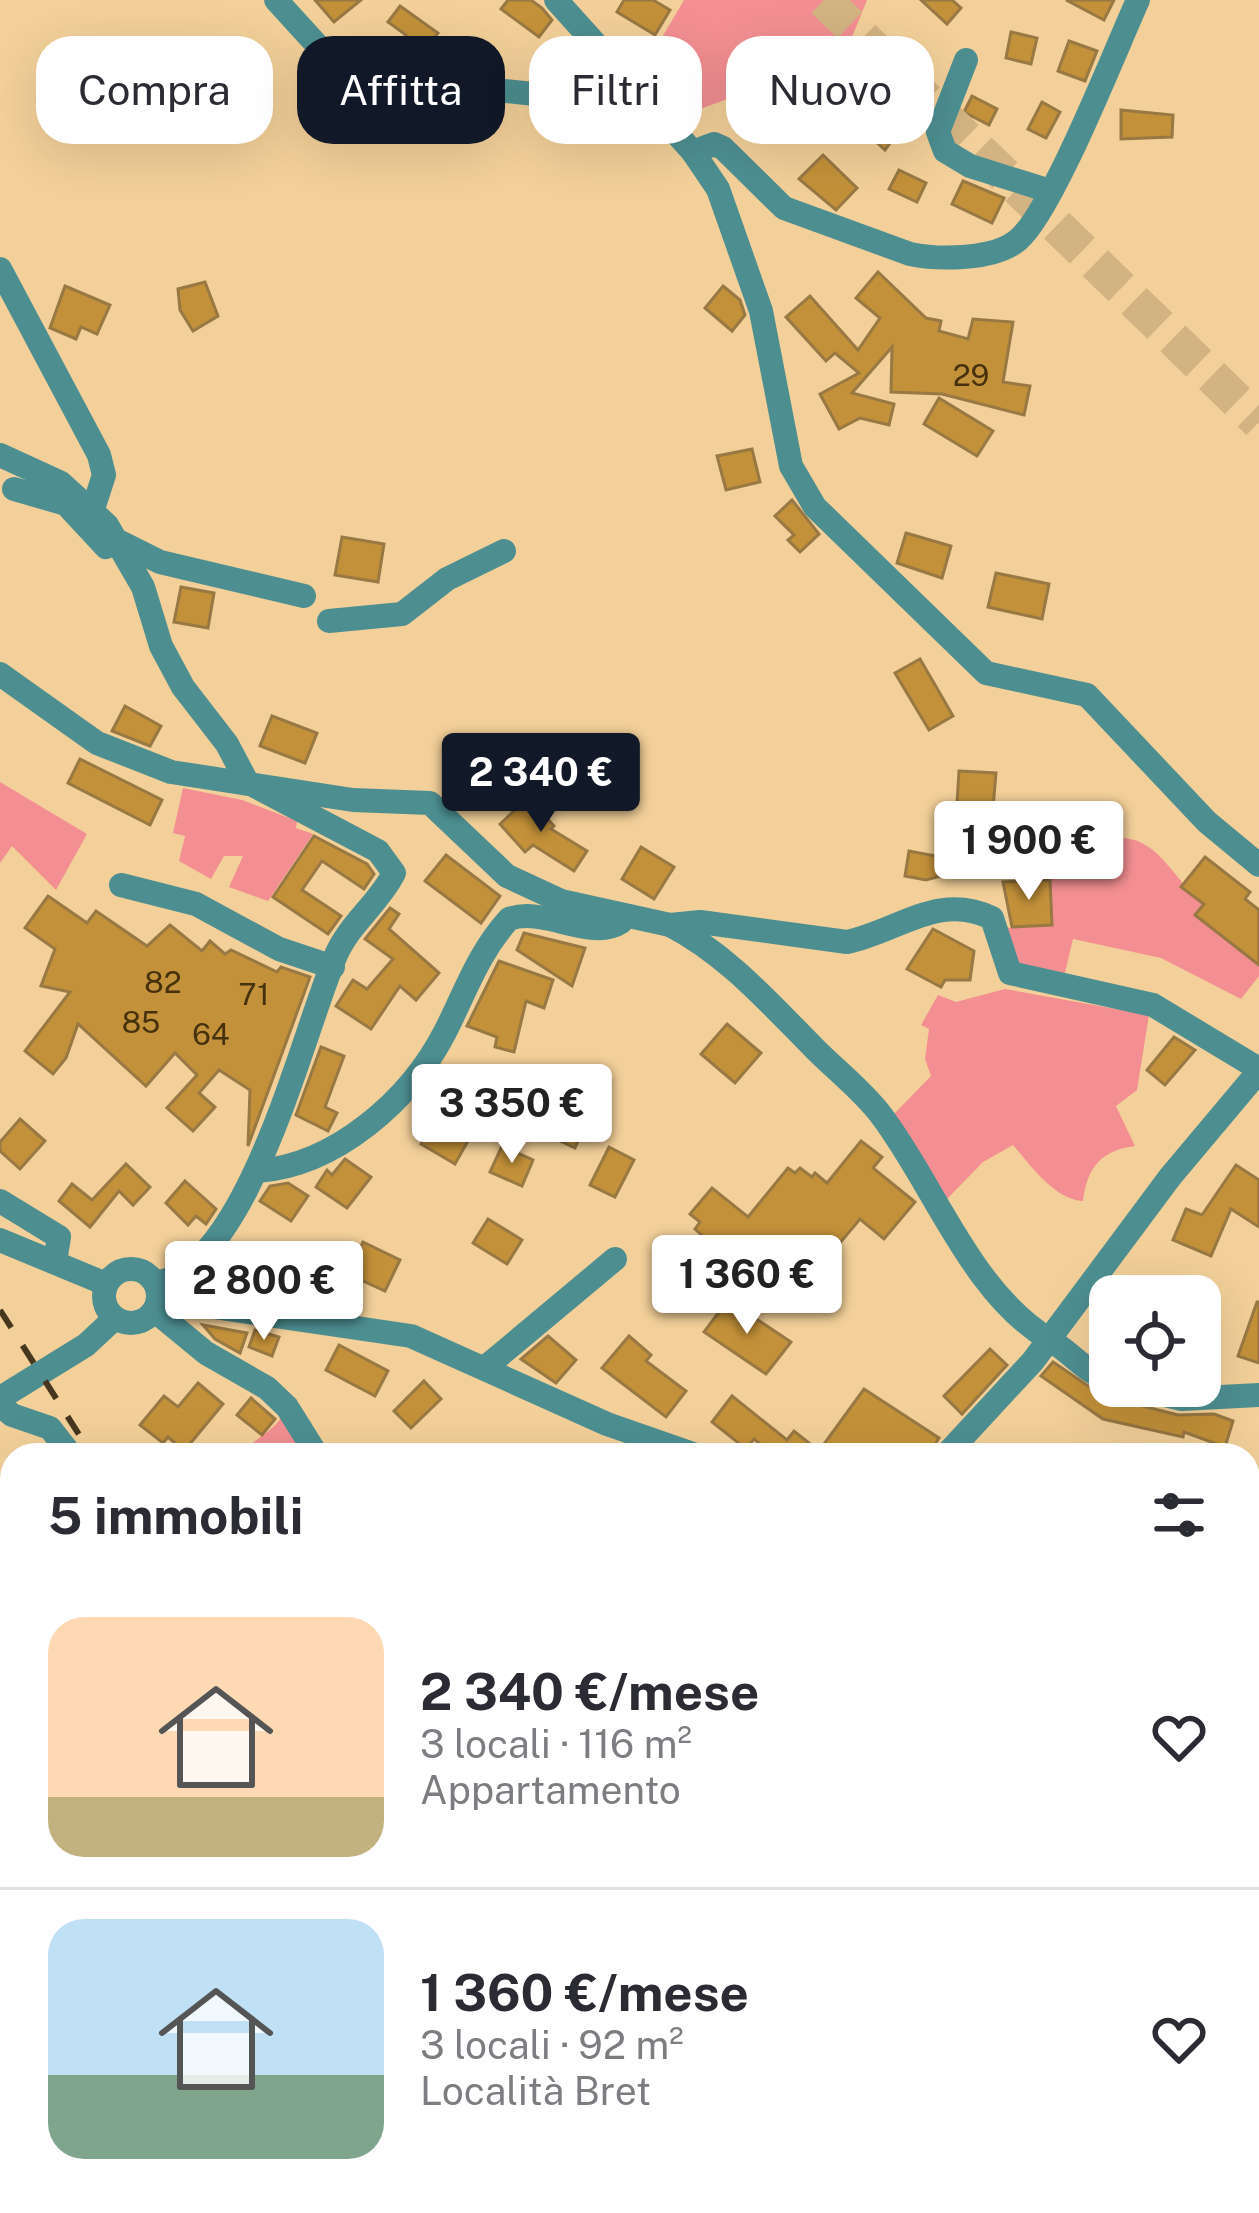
<!DOCTYPE html>
<html lang="it">
<meta charset="utf-8">
<style>
:root{--surface:#fff;--page:#f2f2f3;--text:#2b2b33;--muted:#7c7c81;--line:#e1e1e2;--accent:#111827}
body{margin:0;font-family:"Public Sans",sans-serif;background:var(--page);color:var(--text);height:100vh;display:flex;flex-direction:column;font-size:45px;white-space:nowrap}
*{box-sizing:border-box;margin:0}
p{font-size:39px;color:var(--muted)}
.icon{flex:none;width:66px;height:66px;fill:none;stroke:currentColor;stroke-width:2;stroke-linecap:round;stroke-linejoin:round}
.map{position:relative;flex:1;overflow:hidden}
.details{position:absolute;left:0px;top:1443px;width:1260px;height:771px;display:flex;flex-direction:column;background:var(--surface);border-radius:36px 36px 0 0;box-shadow:0 12px 48px #0002}
.details>*{flex:none}
.top-card{position:absolute;left:36px;top:36px;width:1188px;height:108px;display:flex;gap:24px}
.tools{position:absolute;left:1089px;top:1275px;display:grid;gap:24px}
.tools a{display:grid;place-items:center;width:132px;height:132px;border-radius:24px;background:var(--surface);box-shadow:0 12px 48px #0002;font-size:60px}
.price{position:absolute;translate:-50% -102px;padding:0 27px;border-radius:12px;background:#fff;color:#222;font-size:39px;line-height:78px;filter:drop-shadow(0 3px 6px #0008)}
.price::after{content:'';position:absolute;left:50%;top:72px;width:36px;height:27px;margin-left:-18px;background:inherit;clip-path:polygon(0 0,100% 0,50% 100%)}
.price.active{background:var(--accent);color:#fff}
ul{padding:0;list-style:none}
li{display:flex;align-items:center;gap:36px;height:300px;padding:0 48px}
li+li{border-top:3px solid var(--line)}
li span{display:grid;place-items:center;flex:none;width:336px;height:240px;border-radius:36px;color:#555}
li>.icon{margin-inline-start:auto}
span .icon{width:144px;height:144px;fill:#fffc;stroke-width:1}
li b{font-size:51px}
h2{display:flex;justify-content:space-between;align-items:center;height:144px;padding:0 48px;font-size:51px}
.pill{padding:0 42px;border-radius:36px;background:var(--surface);box-shadow:0 12px 48px #0002;font-size:42px;line-height:108px}
.pill.active{background:var(--accent);color:#fff}
.map>svg:first-child{display:block}
.green{fill:#f38f92}
.building{fill:#c39139;stroke:#987843;stroke-width:3}
.lines{fill:none;stroke-linecap:round;stroke-linejoin:round}
.highway-tunnel{stroke:#d3b382;stroke-width:36;stroke-dasharray:36 18;stroke-linecap:butt}
.minor{stroke:#4d8f91;stroke-width:24}
.rail{stroke:#48371f;stroke-width:6;stroke-dasharray:21 21;stroke-linecap:butt}
.labels{text-anchor:middle;dominant-baseline:central;stroke-width:9;stroke-linejoin:round;paint-order:stroke}
.number-label{font-size:30px;fill:#46310e}
</style>
<div class="map">
<svg width="1259" height="2213" viewBox="0 0 1259 2213">
<rect width="100%" height="100%" fill="#f3d099"/>
<!-- green -->
<g class="green">
<polygon points="684,0 867,0 850,42 845,127 816,105 780,139 777,128 787,119 763,86 678,117 641,73"/>
<polygon points="0,782 87,834 56,890 12,846 0,863"/>
<polygon points="183,788 242,800 297,821 296,828 313,834 268,901 229,887 243,856 224,856 211,879 179,861 185,836 173,833"/>
<path d="M1125,838C1161,842 1176,883 1204,904L1196,916L1259,965V976L1241,999L1161,958L1073,939L1064,977L1015,965L1005,928L1052,925L1049,863L1087,844Z"/>
<path d="M1005,989L1149,1015L1137,1090L1116,1106L1135,1146C1101,1150 1087,1168 1083,1201C1055,1200 1030,1165 1013,1145L983,1162L946,1200L892,1116L931,1076L925,1059L929,1029L921,1025L938,995L956,1002Z"/>
<path d="M281,1418L303,1455H241C251,1440 269,1435 281,1418Z"/>
<polygon points="1248,1878 1259,1889 1259,2213 926,2213 936,2202 1248,2202"/>
<polygon points="694,2202 852,2202 862,2213 706,2213"/>
</g>
<!-- building -->
<g class="building">
<polygon points="315,0 361,0 334,22"/>
<polygon points="508,0 531,0 542,8 552,20 539,37 501,9"/>
<polygon points="624,0 653,0 670,10 655,35 617,12"/>
<polygon points="921,0 952,0 961,8 947,24"/>
<polygon points="1066,0 1114,0 1104,20"/>
<polygon points="400,6 438,33 417,62 397,47 406,35 388,22"/>
<polygon points="1011,32 1037,38 1031,64 1006,58"/>
<polygon points="896,41 928,57 913,87 881,71"/>
<polygon points="1069,41 1097,51 1085,81 1058,71"/>
<polygon points="972,96 997,109 989,125 964,112"/>
<polygon points="871,100 895,116 890,124 899,131 885,150 856,123"/>
<polygon points="1042,102 1060,112 1046,138 1028,129"/>
<polygon points="1121,110 1173,115 1172,137 1121,139"/>
<polygon points="823,155 857,188 836,210 799,179"/>
<polygon points="899,170 926,183 917,202 889,189"/>
<polygon points="963,181 1004,198 992,223 952,204"/>
<polygon points="878,272 926,318 941,321 939,331 968,339 973,319 1013,322 1003,382 1030,386 1024,415 942,394 891,392 892,347 852,393 894,404 889,425 860,418 839,429 820,394 859,373 835,353 826,361 786,317 810,296 858,350 880,318 856,298"/>
<polygon points="205,282 218,316 193,331 180,310 178,289"/>
<polygon points="65,286 110,305 97,334 81,327 76,339 50,328"/>
<polygon points="723,286 740,300 745,315 732,331 705,308"/>
<polygon points="939,398 993,431 977,456 924,424"/>
<polygon points="752,449 760,482 726,490 717,456"/>
<polygon points="792,500 819,534 800,552 788,540 794,535 775,516"/>
<polygon points="906,533 951,546 942,578 897,563"/>
<polygon points="342,537 384,544 378,582 335,575"/>
<polygon points="996,573 1049,584 1042,619 988,607"/>
<polygon points="181,587 214,593 208,628 174,622"/>
<polygon points="920,659 953,716 929,730 895,673"/>
<polygon points="125,706 161,726 150,746 112,731"/>
<polygon points="272,716 317,733 305,763 260,746"/>
<polygon points="80,759 162,800 150,825 68,783"/>
<polygon points="959,771 996,773 993,808 1079,808 1087,844 1049,863 1035,850 926,880 905,876 909,851 967,862 956,819"/>
<polygon points="528,798 554,826 551,829 587,851 574,871 533,845 525,852 500,824"/>
<polygon points="314,836 367,864 374,874 364,889 322,861 302,890 341,916 328,934 273,897"/>
<polygon points="641,847 674,867 654,899 622,879"/>
<polygon points="446,855 500,896 481,923 425,881"/>
<polygon points="1205,857 1250,892 1245,899 1259,910 1259,965 1195,915 1204,904 1181,887"/>
<polygon points="1050,880 1052,925 1012,927 1003,882"/>
<polygon points="48,896 87,923 96,911 147,946 170,925 202,951 210,941 225,954 231,950 277,972 281,967 310,977 248,1146 250,1090 219,1070 199,1093 215,1107 193,1131 167,1108 197,1075 175,1053 146,1086 78,1024 66,1058 53,1074 25,1051 70,992 41,986 55,949 25,928"/>
<polygon points="390,908 399,914 389,929 439,973 416,1000 400,986 371,1029 336,1006 353,980 367,989 393,959 365,939"/>
<polygon points="933,929 974,951 970,980 945,980 941,987 907,969"/>
<polygon points="524,933 585,948 572,986 517,950"/>
<polygon points="499,961 553,980 544,1008 526,1001 514,1052 495,1047 497,1037 467,1026"/>
<polygon points="727,1024 761,1053 735,1083 701,1054"/>
<polygon points="1174,1037 1195,1050 1165,1085 1147,1070"/>
<polygon points="321,1047 344,1056 325,1107 337,1113 328,1131 296,1115"/>
<polygon points="554,1103 588,1118 575,1148 541,1132"/>
<polygon points="440,1112 473,1132 455,1164 421,1144"/>
<polygon points="20,1119 45,1141 20,1169 0,1151 0,1142"/>
<polygon points="861,1141 882,1157 873,1168 915,1202 884,1239 860,1219 818,1269 790,1246 759,1284 746,1273 739,1282 697,1247 705,1238 695,1229 700,1222 690,1214 712,1188 748,1217 788,1168 795,1173 800,1168 812,1177 815,1173 827,1183"/>
<polygon points="502,1146 533,1160 522,1186 490,1172"/>
<polygon points="609,1147 634,1160 615,1197 590,1185"/>
<polygon points="345,1159 371,1177 347,1208 316,1187 327,1170 332,1175"/>
<polygon points="126,1164 150,1187 133,1205 119,1191 90,1227 59,1201 72,1184 92,1200"/>
<polygon points="1236,1165 1259,1180 1259,1227 1231,1209 1211,1256 1173,1240 1186,1209 1202,1215"/>
<polygon points="185,1181 216,1209 206,1224 196,1216 188,1225 166,1203"/>
<polygon points="288,1183 308,1196 291,1221 260,1201 270,1186"/>
<polygon points="488,1219 522,1240 507,1264 473,1243"/>
<polygon points="363,1242 400,1260 385,1291 348,1274"/>
<polygon points="728,1300 791,1342 766,1374 704,1332"/>
<polygon points="1257,1302 1259,1302 1259,1363 1238,1356"/>
<polygon points="203,1325 247,1333 240,1353 215,1339"/>
<polygon points="255,1330 279,1337 272,1356 249,1347"/>
<polygon points="548,1336 576,1360 556,1383 521,1359"/>
<polygon points="629,1336 651,1355 646,1361 686,1391 666,1417 602,1368"/>
<polygon points="339,1345 388,1371 375,1396 326,1370"/>
<polygon points="990,1349 1007,1365 962,1414 944,1396"/>
<polygon points="1053,1362 1103,1396 1178,1415 1214,1414 1233,1421 1225,1447 1184,1432 1183,1437 1103,1419 1041,1376"/>
<polygon points="424,1381 441,1399 411,1428 394,1411"/>
<polygon points="198,1383 223,1404 184,1451 168,1437 163,1443 140,1425 164,1396 178,1407"/>
<polygon points="864,1389 939,1438 928,1455 774,1455 754,1439 746,1449 712,1422 732,1396 787,1440 794,1431 819,1451"/>
<polygon points="251,1398 275,1419 262,1435 237,1415"/>
</g>
<g class="lines">
<!-- highway-tunnel -->
<polyline class="highway-tunnel" points="824,0 1259,422"/>
<!-- minor -->
<g class="minor">
<polyline points="276,0 328,57 361,76 650,106"/>
<polyline points="556,0 693,152 718,189 761,311 791,466 815,507 986,673 1087,695 1207,822 1259,865"/>
<polyline points="966,60 938,132 945,151 970,166 1050,191"/>
<path d="M693,152L714,144L723,148L784,208L910,254C939,260 994,260 1018,240C1052,212 1116,48 1138,0"/>
<polyline points="0,269 99,455 104,475 93,509"/>
<path d="M0,455L61,483L107,525L143,587L161,646L183,687L227,744L247,782L378,851L394,873C379,903 350,923 336,955C302,1034 249,1266 156,1283"/>
<polyline points="14,489 66,504 106,547 120,542 160,562 304,596"/>
<polyline points="329,621 402,614 447,579 504,551"/>
<path d="M0,674L97,743L171,772L353,800L430,803L507,876L561,901L670,925L700,922L847,942C899,931 938,892 992,918L1010,973L1153,1005L1259,1069"/>
<polyline points="121,885 196,904 279,949 333,967"/>
<path d="M670,925C727,954 771,1005 816,1050C837,1071 863,1091 881,1115C935,1186 971,1293 1050,1340C1072,1353 1085,1372 1110,1381"/>
<path d="M258,1171C336,1165 410,1100 445,1032C465,993 478,953 509,919C544,906 591,942 621,922"/>
<polyline points="0,1201 59,1237 55,1262"/>
<polyline points="0,1240 106,1284"/>
<circle cx="131" cy="1296" r="27"/>
<polyline points="159,1299 411,1336 607,1424 696,1455"/>
<polyline points="155,1311 206,1353 267,1388 287,1407 317,1455"/>
<polyline points="487,1366 615,1259"/>
<polyline points="1126,1386 1182,1399 1259,1395"/>
<polyline points="0,1398 86,1345 115,1318"/>
<polyline points="0,1405 12,1415 50,1428 71,1455"/>
<polyline points="946,1455 1033,1361 1170,1177 1259,1071"/>
<polyline points="1248,1700 1259,1701"/>
<polyline points="1248,1853 1259,1840"/>
<polyline points="0,2089 12,2104"/>
<polyline points="89,2202 98,2213"/>
</g>
<!-- rail -->
<g class="rail">
<polyline points="0,1310 92,1455"/>
<polyline points="512,2202 518,2213"/>
</g>
</g>
<g class="labels">
<!-- number labels -->
<g class="number-label">
<text x="971" y="375">29</text>
<text x="163" y="982">82</text>
<text x="254" y="994">71</text>
<text x="141" y="1022">85</text>
<text x="211" y="1034">64</text>
</g>
</g>
</svg>
<div class="tools">
<a><svg class="icon" aria-label="locate" viewBox="0 0 24 24"><circle cx="12" cy="12" r="6"/><path d="M12 2v4M12 18v4M2 12h4M18 12h4"/></svg></a>
</div>
<b class="price active" style="left:541px;top:835px">2 340 €</b>
<b class="price" style="left:1029px;top:903px">1 900 €</b>
<b class="price" style="left:512px;top:1166px">3 350 €</b>
<b class="price" style="left:747px;top:1337px">1 360 €</b>
<b class="price" style="left:264px;top:1343px">2 800 €</b>
<div class="top-card">
<a class="pill">Compra</a>
<a class="pill active">Affitta</a>
<a class="pill">Filtri</a>
<a class="pill">Nuovo</a>
</div>
<section class="details">
<h2>5 immobili<svg class="icon" aria-label="filters" viewBox="0 0 24 24"><path d="M4 7h16M4 17h16"/><circle cx="9" cy="7" r="2"/><circle cx="15" cy="17" r="2"/></svg></h2>
<ul>
<li><span style="background:linear-gradient(#ffd9b3 75%,#c2b280 0)"><svg class="icon" aria-label="home" viewBox="0 0 24 24"><path d="M3 11l9-7 9 7M6 9v11h12V9"/></svg></span><div><b>2 340 €/mese</b><p>3 locali · 116 m²</p><p>Appartamento</p></div><svg class="icon" aria-label="heart" viewBox="0 0 24 24"><path d="M12 20l-8-8c-3-5 5-10 8-4 3-6 11-1 8 4z"/></svg></li>
<li><span style="background:linear-gradient(#bfe0f5 65%,#7fa58c 0)"><svg class="icon" aria-label="home" viewBox="0 0 24 24"><path d="M3 11l9-7 9 7M6 9v11h12V9"/></svg></span><div><b>1 360 €/mese</b><p>3 locali · 92 m²</p><p>Località Bret</p></div><svg class="icon" aria-label="heart" viewBox="0 0 24 24"><path d="M12 20l-8-8c-3-5 5-10 8-4 3-6 11-1 8 4z"/></svg></li>
</ul>
</section>
</div>
